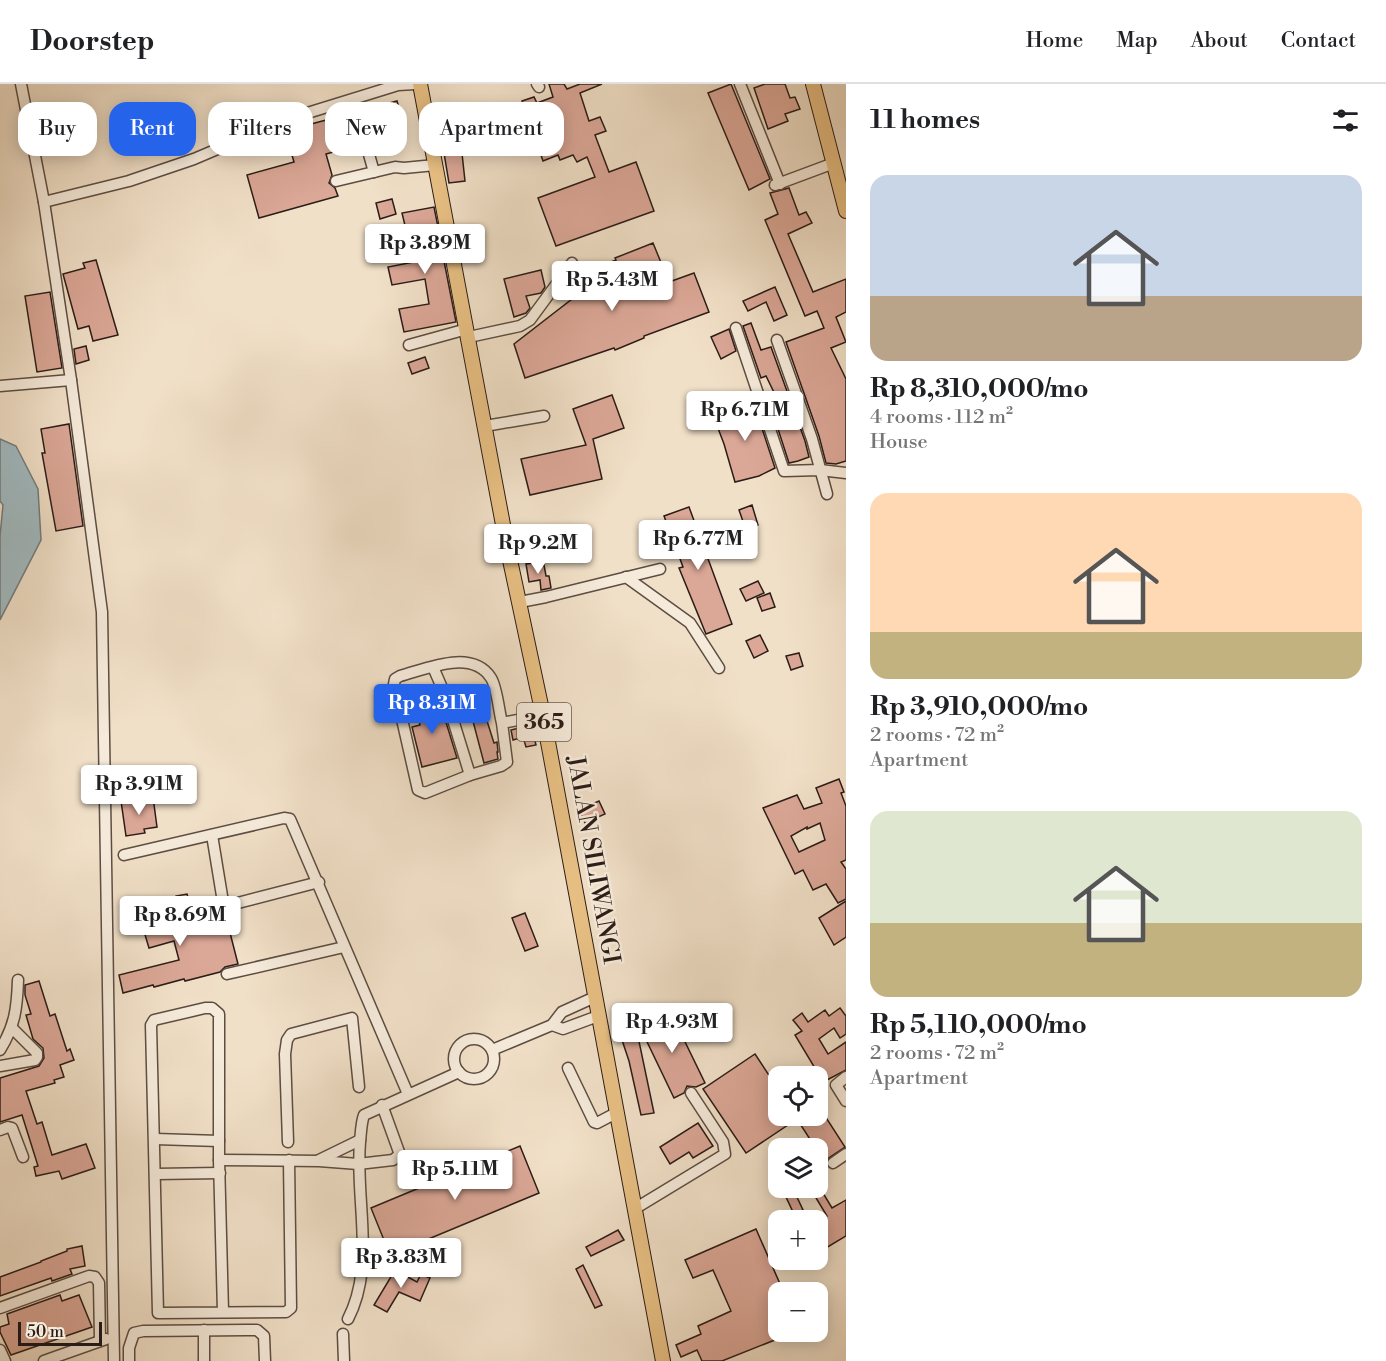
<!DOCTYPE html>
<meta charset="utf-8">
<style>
:root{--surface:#fff;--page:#f6f6f6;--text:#202124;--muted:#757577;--line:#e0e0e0;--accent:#2563eb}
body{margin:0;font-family:"Libre Bodoni",serif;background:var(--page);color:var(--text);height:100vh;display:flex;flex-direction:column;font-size:22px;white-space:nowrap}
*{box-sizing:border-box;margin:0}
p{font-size:20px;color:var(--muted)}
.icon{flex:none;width:33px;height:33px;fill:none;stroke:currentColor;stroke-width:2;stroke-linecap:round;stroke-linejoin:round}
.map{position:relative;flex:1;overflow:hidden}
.sheet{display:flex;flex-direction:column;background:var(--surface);width:540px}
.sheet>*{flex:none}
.guide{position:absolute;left:18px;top:18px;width:570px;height:54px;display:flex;gap:12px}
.controls{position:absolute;left:768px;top:982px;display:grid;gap:12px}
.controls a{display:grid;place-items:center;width:60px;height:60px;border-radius:12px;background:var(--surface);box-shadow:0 3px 15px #0003;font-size:30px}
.scale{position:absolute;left:18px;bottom:15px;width:84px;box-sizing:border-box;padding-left:6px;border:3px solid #2b1c17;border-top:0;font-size:16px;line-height:21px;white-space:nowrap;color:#2b1c17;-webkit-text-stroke:4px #f6ebdb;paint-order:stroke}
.price{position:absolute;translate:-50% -51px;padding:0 14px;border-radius:6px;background:#fff;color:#222;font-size:20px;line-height:39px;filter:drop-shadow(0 2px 3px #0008)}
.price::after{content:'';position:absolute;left:50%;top:36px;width:18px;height:14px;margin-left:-9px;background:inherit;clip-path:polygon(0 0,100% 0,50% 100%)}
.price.active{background:var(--accent);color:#fff}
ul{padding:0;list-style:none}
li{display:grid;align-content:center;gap:12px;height:318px;padding:0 24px}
li span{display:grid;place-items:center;height:186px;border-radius:18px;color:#555}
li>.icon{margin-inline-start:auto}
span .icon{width:108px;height:108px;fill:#fffc;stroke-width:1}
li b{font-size:26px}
h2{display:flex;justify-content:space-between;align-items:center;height:72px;padding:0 24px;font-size:26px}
.tag{padding:0 21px;border-radius:18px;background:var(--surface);box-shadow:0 3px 15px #0003;font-size:21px;line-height:54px}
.tag.active{background:var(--accent);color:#fff}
header{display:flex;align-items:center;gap:36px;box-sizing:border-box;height:84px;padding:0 30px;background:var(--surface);border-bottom:2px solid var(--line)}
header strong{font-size:28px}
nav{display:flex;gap:33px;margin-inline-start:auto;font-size:21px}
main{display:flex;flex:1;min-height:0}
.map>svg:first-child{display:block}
.water{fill:#a1bac1;stroke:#727b7d;stroke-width:1.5}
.building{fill:#dba797;stroke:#2b1c17;stroke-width:1.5;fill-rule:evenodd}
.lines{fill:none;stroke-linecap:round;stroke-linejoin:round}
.minor-casing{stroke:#5c4d43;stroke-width:13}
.major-casing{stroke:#2b1c17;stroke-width:16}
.minor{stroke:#f6ebdb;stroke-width:10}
.major{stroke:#e8c084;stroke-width:14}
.labels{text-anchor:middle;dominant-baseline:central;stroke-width:5;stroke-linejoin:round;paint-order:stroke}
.shield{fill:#f6ebdb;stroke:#685a52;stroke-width:1.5}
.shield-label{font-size:22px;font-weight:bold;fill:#2b1c17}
.street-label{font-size:24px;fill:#2b1c17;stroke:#f6ebdb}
</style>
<header>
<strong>Doorstep</strong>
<nav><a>Home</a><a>Map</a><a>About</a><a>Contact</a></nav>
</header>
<main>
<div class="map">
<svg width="846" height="1277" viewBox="0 0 846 1277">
<rect width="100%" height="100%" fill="#f1e0c8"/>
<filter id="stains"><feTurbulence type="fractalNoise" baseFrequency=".00333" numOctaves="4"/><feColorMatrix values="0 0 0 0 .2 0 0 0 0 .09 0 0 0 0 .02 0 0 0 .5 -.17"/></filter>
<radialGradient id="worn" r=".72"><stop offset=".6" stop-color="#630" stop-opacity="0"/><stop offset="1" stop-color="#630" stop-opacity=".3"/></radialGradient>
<!-- water -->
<polygon class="water" points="0,355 16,362 38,405 41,456 0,536 0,452 3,421 0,417"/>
<!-- building -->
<g class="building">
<polygon points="549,0 564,0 567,5 580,0 602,0 580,9 589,37 600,33 606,47 595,51 609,88 636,78 654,127 556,162 538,114 595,93 587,73 577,78 573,71 560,76 558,71 543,77 522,17 534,13 537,19 553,13"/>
<polygon points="731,0 770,95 749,106 708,9"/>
<polygon points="765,0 785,0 790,14 795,13 800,25 785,30 788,37 768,45 754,4"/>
<polygon points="397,17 406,48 326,70 332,91 329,99 335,104 338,112 259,134 247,91 294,78 285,47"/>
<polygon points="462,42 465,60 461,60 465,97 449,99 440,45"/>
<polygon points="789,104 799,131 806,128 812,139 788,150 813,208 846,195 846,228 836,233 846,258 831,264 846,295 846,377 836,380 826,379 819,352 786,258 824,244 817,227 805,232 765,136 778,130 770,109"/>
<polygon points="392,115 396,130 380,135 376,119"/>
<polygon points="434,123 438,143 432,144 438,173 443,172 456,238 404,248 399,225 429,220 425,195 392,201 388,183 419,177 413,149 407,150 402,129"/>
<polygon points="653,159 669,198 694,189 709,228 644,252 644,254 615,266 614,264 525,294 514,260 576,212 591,207 584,189 616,176 615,174"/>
<polygon points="96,176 118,251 93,257 89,242 78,245 63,190 85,184 83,179"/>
<polygon points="541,186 545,203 541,209 526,212 530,224 526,229 514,233 504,195"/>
<polygon points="775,203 787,231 774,237 766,218 748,227 743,217"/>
<polygon points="50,208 62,284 37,288 25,212"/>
<polygon points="751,239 761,266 771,263 805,357 809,373 798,377 789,379 778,345 788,341 783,329 784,329 766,292 761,294 743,242"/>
<polygon points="729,245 736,267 721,275 711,253"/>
<polygon points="86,262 89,276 76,280 74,265"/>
<polygon points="425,273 429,284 412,290 408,279"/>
<polygon points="612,311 624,344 593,355 602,395 530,411 521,375 586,361 573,325"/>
<polygon points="753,317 775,384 759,392 735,398 724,360 713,331"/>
<polygon points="69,340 83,442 56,447 42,369 45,369 41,345"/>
<polygon points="752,421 758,441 746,446 739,426"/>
<polygon points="689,423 732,540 706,550 679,484 683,483 664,432"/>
<polygon points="540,478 541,481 544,481 546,492 549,492 551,504 541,506 540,496 529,498 526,480"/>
<polygon points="758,497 764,509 746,517 740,505"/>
<polygon points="770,509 775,523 762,527 757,514"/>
<polygon points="760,551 768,567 754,574 746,557"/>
<polygon points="799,569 803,582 791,586 786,572"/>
<polygon points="436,615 439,636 445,635 457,674 422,683 412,643 420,641 415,618"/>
<polygon points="479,619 484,638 487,637 494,659 497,658 498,668 497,668 498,675 484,679 469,622"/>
<polygon points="531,641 536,661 526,663 523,653 513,656 511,646"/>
<path d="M839,695L844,708L841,709L846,722V776L841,778L846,785V815L838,819L826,800L813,806L803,786L795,790L763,724L797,711L804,725L822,719L816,704ZM820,739L825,756L799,768L791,752L807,743V745Z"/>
<polygon points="153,713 157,743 144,745 145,749 126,752 121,717"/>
<polygon points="599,717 605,730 585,739 579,726"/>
<polygon points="187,810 197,845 227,837 238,880 225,883 220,888 185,897 184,895 154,903 153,901 123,909 119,891 179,876 174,857 149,864 140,834 127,838 122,821 143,814 150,837 154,837 181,830 176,812"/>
<polygon points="846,817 846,853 834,861 819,834"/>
<polygon points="525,829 538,862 525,867 512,834"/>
<polygon points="39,897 50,932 55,930 67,967 70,965 74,976 60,981 64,993 54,996 55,999 26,1007 37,1040 42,1038 52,1071 86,1060 95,1084 62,1095 59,1087 36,1092 34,1083 38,1082 22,1031 0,1038 0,994 39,982 44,974 43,964 33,955 26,931 31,930 25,911 25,901"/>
<polygon points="840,924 846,932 846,950 840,954 834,944 819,955 828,970 846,958 846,986 827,996 819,984 816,986 795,951 802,947 793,936 802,929 808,938 825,926 829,932"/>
<polygon points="670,927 705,999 696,1003 687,1002 684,1009 674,1014 639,941"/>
<polygon points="630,943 631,945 636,943 654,1029 641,1031 629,977 619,947"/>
<polygon points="755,970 778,1005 778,1032 818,1032 818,1021 845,1063 824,1077 797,1035 746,1069 703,1005"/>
<polygon points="698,1039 713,1062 693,1074 689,1068 670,1080 660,1063"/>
<polygon points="520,1062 539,1109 390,1171 371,1124"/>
<polygon points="810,1104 820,1104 832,1124 846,1116 846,1152 826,1164 818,1149 818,1138 827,1132"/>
<polygon points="795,1109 803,1126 794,1130 786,1113"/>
<polygon points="756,1145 784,1209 778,1209 778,1248 795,1248 722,1277 702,1277 697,1266 681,1273 676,1261 701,1250 698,1242 731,1227 713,1186 693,1194 685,1176"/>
<polygon points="618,1146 624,1156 591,1172 586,1163"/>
<polygon points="82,1162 85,1182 70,1185 72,1190 52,1197 51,1194 0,1212 0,1193 41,1178 41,1177 67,1167 67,1165"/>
<polygon points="583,1181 602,1221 595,1224 576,1185"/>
<polygon points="395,1186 417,1198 421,1190 430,1194 420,1217 399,1208 387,1228 374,1221"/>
<polygon points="60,1211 62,1217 79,1211 92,1243 11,1271 0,1248 0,1243 9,1240 7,1230"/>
</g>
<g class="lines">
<!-- minor casing -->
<g class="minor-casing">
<g id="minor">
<polyline points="21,0 44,118 71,296 102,528 114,1277"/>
<polyline points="537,0 539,3"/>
<polyline points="740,0 780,100"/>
<polyline points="368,67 374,88"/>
<polyline points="336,97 395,83 404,84 435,81"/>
<polyline points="775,101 834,79"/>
<polyline points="44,118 129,97 194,75 288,35 398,1 415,0"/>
<polyline points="736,244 784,387 820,386 846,389"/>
<polyline points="469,253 520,242 530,236 572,179"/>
<polyline points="777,256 812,355 827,410"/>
<polyline points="409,261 467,245"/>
<polyline points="0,302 71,296"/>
<polyline points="485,342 544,332"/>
<polyline points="626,493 690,539 719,584"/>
<polyline points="520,518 546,513 660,485"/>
<polyline points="433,583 446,613 470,691"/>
<path d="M502,639L507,678L501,682L470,691L425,709L418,706L394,600L395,595L400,592C426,585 472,564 491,594C497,603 499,628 502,639L543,631"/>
<polyline points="212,751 223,818 226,822 319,798"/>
<polyline points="124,771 284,734 290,735 408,1010"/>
<polyline points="227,890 344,863"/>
<polyline points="552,941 563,945 598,932"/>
<circle cx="474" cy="975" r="20"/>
<path d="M0,966C15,941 17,925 18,896"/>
<polyline points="492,966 552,941 562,928 595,913"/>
<polyline points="0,982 35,976 37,973 37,969 12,944"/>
<polyline points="568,984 594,1038 597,1039 616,1029"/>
<polyline points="846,993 836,1001 846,1017"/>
<polyline points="0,1046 8,1043 12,1044 23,1073"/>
<polyline points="155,1055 219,1057"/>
<polyline points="288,1058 285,970 287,956 291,950 352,934 359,1003"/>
<polyline points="219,1076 319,1077 358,1080 393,1076 399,1071 399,1068 382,1021"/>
<polyline points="319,1076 360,1056"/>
<polyline points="833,1079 846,1070"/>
<polyline points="156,1090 220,1089"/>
<polyline points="636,1124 725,1070 723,1058 691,1009"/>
<polyline points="0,1224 89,1192 95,1193 99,1199 100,1256"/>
<polyline points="223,1228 219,1076 219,930 212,924 205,924 154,936 151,941 158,1229 161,1229 286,1228 291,1224 289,1076"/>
<path d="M348,1235C376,1181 355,1116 360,1058C361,1049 361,1039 364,1031L459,988"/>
<polyline points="204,1246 204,1277"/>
<polyline points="343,1250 344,1277"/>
<polyline points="0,1266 5,1277"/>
<polyline points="44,1277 106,1255"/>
<polyline points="129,1277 129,1264 134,1249 143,1247 246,1246 257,1246 264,1252 265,1277"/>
</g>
</g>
<!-- major casing -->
<g class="major-casing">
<g id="major">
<polyline points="420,0 507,462 543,631 663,1277"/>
<polyline points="813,0 846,127"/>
</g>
</g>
<!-- minor -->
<use href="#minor" class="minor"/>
<!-- major -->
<use href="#major" class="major"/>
</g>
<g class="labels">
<!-- shield labels -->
<rect class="shield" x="517" y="619" width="54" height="38" rx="4.5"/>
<g class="shield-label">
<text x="544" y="638">365</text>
</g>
<!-- street labels -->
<g class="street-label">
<text transform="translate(593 776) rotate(80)">JALAN SILIWANGI</text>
</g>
</g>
<rect width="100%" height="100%" filter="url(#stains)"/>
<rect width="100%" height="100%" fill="url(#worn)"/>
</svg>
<div class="controls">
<a><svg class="icon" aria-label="locate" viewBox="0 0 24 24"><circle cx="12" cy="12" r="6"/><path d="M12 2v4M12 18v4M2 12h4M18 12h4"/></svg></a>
<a><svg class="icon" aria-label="layers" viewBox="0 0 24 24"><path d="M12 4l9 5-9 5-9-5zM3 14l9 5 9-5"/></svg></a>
<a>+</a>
<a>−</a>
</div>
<div class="scale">50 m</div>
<b class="price" style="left:425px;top:191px">Rp 3.89M</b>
<b class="price" style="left:612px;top:228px">Rp 5.43M</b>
<b class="price" style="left:745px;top:358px">Rp 6.71M</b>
<b class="price" style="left:698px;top:487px">Rp 6.77M</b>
<b class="price" style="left:538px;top:491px">Rp 9.2M</b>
<b class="price active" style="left:432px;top:651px">Rp 8.31M</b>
<b class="price" style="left:139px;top:732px">Rp 3.91M</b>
<b class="price" style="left:180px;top:863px">Rp 8.69M</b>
<b class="price" style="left:672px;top:970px">Rp 4.93M</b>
<b class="price" style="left:455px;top:1117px">Rp 5.11M</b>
<b class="price" style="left:401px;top:1205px">Rp 3.83M</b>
<div class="guide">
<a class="tag">Buy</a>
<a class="tag active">Rent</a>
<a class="tag">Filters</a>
<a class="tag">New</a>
<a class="tag">Apartment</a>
</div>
</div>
<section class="sheet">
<h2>11 homes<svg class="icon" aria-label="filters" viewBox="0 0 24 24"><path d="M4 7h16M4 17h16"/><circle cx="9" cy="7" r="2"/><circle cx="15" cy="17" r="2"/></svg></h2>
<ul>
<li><span style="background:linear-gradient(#c9d6e8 65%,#b9a48a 0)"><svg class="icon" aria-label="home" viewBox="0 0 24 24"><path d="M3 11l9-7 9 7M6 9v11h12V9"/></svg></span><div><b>Rp 8,310,000/mo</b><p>4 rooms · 112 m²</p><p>House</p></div></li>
<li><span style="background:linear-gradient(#ffd9b3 75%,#c2b280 0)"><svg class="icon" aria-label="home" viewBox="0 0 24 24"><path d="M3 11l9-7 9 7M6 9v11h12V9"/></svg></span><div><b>Rp 3,910,000/mo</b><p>2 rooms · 72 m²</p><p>Apartment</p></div></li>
<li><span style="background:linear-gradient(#dfe7d0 60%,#c2b280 0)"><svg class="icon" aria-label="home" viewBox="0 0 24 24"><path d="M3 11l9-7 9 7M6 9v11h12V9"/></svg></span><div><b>Rp 5,110,000/mo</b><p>2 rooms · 72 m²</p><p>Apartment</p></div></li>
</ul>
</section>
</main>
